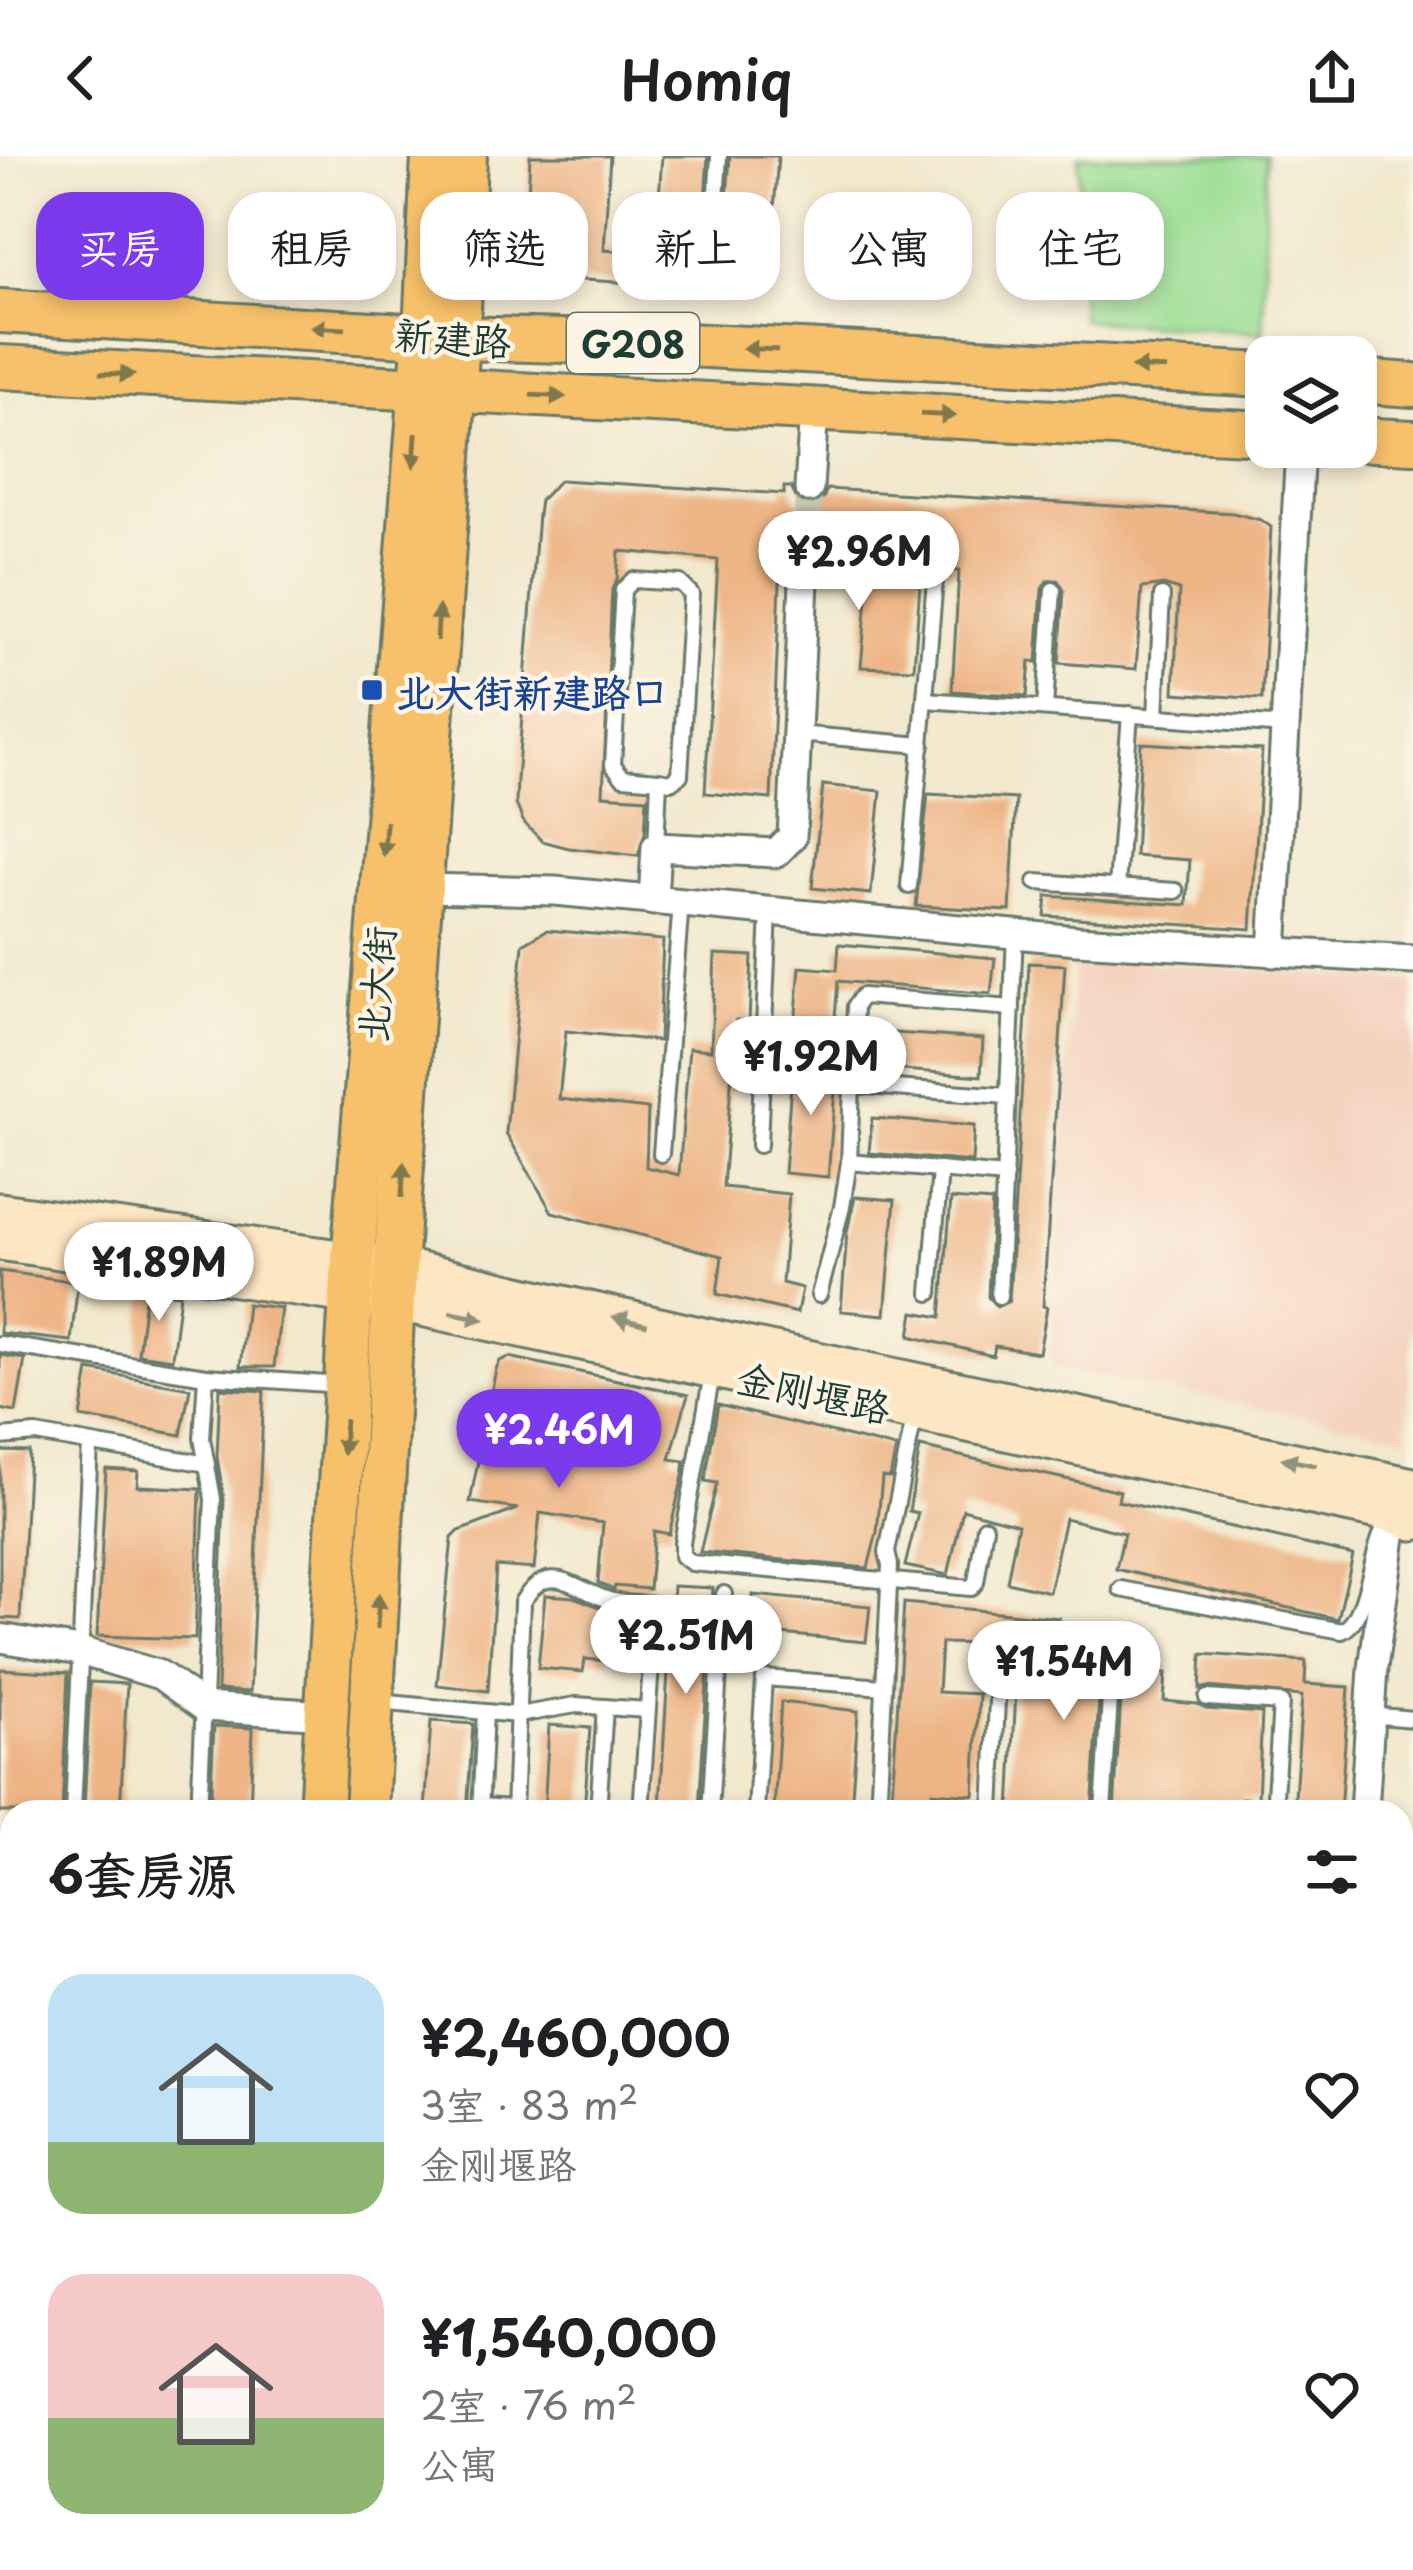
<!DOCTYPE html>
<html lang="zh">
<meta charset="utf-8">
<style>
:root{--surface:#fff;--page:#f6f6f6;--text:#202124;--muted:#757577;--accent:#7c3aed}
body{margin:0;font-family:"Playpen Sans","LXGW WenKai TC",sans-serif;background:var(--page);color:var(--text);height:100vh;display:flex;flex-direction:column;font-size:45px;white-space:nowrap}
*{box-sizing:border-box;margin:0}
p{font-size:39px;color:var(--muted)}
.icon{flex:none;width:66px;height:66px;fill:none;stroke:currentColor;stroke-width:2;stroke-linecap:round;stroke-linejoin:round}
.map{position:relative;flex:1;overflow:hidden}
.panel{position:absolute;left:0px;top:1644px;width:1413px;height:771px;display:flex;flex-direction:column;background:var(--surface);border-radius:36px 36px 0 0;box-shadow:0 6px 18px #0003}
.panel>*{flex:none}
.hud{position:absolute;left:36px;top:36px;width:1341px;height:108px;display:flex;gap:24px}
.tools{position:absolute;left:1245px;top:180px;display:grid;gap:24px}
.tools a{display:grid;place-items:center;width:132px;height:132px;border-radius:24px;background:var(--surface);box-shadow:0 6px 18px #0003;font-size:60px}
.price{position:absolute;translate:-50% -102px;padding:0 27px;border-radius:42px;background:#fff;color:#222;font-size:39px;line-height:78px;filter:drop-shadow(0 3px 6px #0008)}
.price::after{content:'';position:absolute;left:50%;top:72px;width:36px;height:27px;margin-left:-18px;background:inherit;clip-path:polygon(0 0,100% 0,50% 100%)}
.price.current{background:var(--accent);color:#fff}
ul{padding:0;list-style:none}
li{display:flex;align-items:center;gap:36px;height:300px;padding:0 48px}
li span{display:grid;place-items:center;flex:none;width:336px;height:240px;border-radius:36px;color:#555}
li>.icon{margin-inline-start:auto}
span .icon{width:144px;height:144px;fill:#fffc;stroke-width:1}
li b{font-size:51px}
h2{display:flex;justify-content:space-between;align-items:center;height:144px;padding:0 48px;font-size:51px}
.pill{padding:0 42px;border-radius:36px;background:var(--surface);box-shadow:0 6px 18px #0003;font-size:42px;line-height:108px}
.pill.current{background:var(--accent);color:#fff}
header{display:flex;justify-content:space-between;align-items:center;height:156px;padding:0 48px;background:var(--surface);font-size:54px;font-weight:600}
.map>svg:first-child{display:block}
.built{fill:#f5d3c1}
.green{fill:#9bde95;stroke:#5d8e64;stroke-width:3}
.lines{fill:none;stroke-linecap:round;stroke-linejoin:round}
.stream{stroke:#52b5d0;stroke-width:6}
.building{fill:#eeb586}
.minor-tunnel{stroke:#c7c6ae;stroke-width:27;stroke-dasharray:27 14;stroke-linecap:butt}
.service-casing{stroke:#68796a;stroke-width:20}
.minor-casing{stroke:#68796a;stroke-width:33}
.tertiary-casing{stroke:#68796a;stroke-width:39}
.secondary-casing{stroke:#68796a;stroke-width:45}
.primary-casing{stroke:#68796a;stroke-width:48}
.service{stroke:#fff;stroke-width:14}
.minor{stroke:#fff;stroke-width:27}
.tertiary{stroke:#fff;stroke-width:33}
.secondary{stroke:#fce6c4;stroke-width:39}
.primary{stroke:#f7c06b;stroke-width:42}
.oneway{fill:#80784d}
.oneway2{fill:#8e927c}
.transit-dot{fill:#1a4fb4;stroke:#fcf5e5;stroke-width:4.5}
.labels{text-anchor:middle;dominant-baseline:central;stroke-width:9;stroke-linejoin:round;paint-order:stroke}
.shield{fill:#fcf5e5;stroke:#617469;stroke-width:3}
.shield-label{font-size:36px;font-weight:bold;fill:#1f3d34}
.street-label{font-size:39px;fill:#1f3d34;stroke:#fcf5e5}
.transit-label{font-size:39px;font-weight:bold;fill:#164399;stroke:#fcf5e5;text-anchor:start}
</style>
<header><svg class="icon" aria-label="back" viewBox="0 0 24 24"><path d="M15 5l-7 7 7 7"/></svg>Homiq<svg class="icon" aria-label="share" viewBox="0 0 24 24"><path d="M12 15V3M7 8l5-5 5 5M5 13v7h14v-7"/></svg></header>
<div class="map">
<svg width="1413" height="2414" viewBox="0 0 1413 2414">
<rect width="100%" height="100%" fill="#fcf5e5"/>
<filter id="ink" filterUnits="userSpaceOnUse"><feTurbulence type="fractalNoise" baseFrequency=".00833" numOctaves="2"/><feDisplacementMap in="SourceGraphic" scale="24" xChannelSelector="R" yChannelSelector="G"/><feConvolveMatrix kernelMatrix="1 2 1 2 8 2 1 2 1" color-interpolation-filters="sRGB"/></filter>
<filter id="wash" filterUnits="userSpaceOnUse"><feTurbulence type="fractalNoise" baseFrequency=".004" numOctaves="4" result="noise"/><feDisplacementMap in="SourceGraphic" scale="48" xChannelSelector="R" yChannelSelector="G"/><feGaussianBlur stdDeviation="2.7" result="paint"/><feColorMatrix in="noise" values="0 0 0 0 0 0 0 0 0 0 0 0 0 0 0 0 0 1.4 0 .05"/><feComposite in="paint" operator="in"/></filter>
<g filter="url(#wash)">
<rect width="100%" height="100%" fill="#f1e8cd"/>
<!-- built -->
<g class="built">
<polygon points="1074,801 1413,826 1413,1141 1406,1280 1050,1211"/>
<polygon points="0,1711 12,1713 12,1943 0,1938"/>
</g>
<!-- green -->
<g class="green">
<polygon points="1079,0 1266,0 1263,177 1081,164"/>
<polygon points="0,2363 12,2363 12,2403 106,2403 105,2414 0,2414"/>
</g>
<g class="lines">
<!-- stream -->
<g class="stream">
<polyline points="0,2046 12,2051"/>
<polyline points="769,2403 791,2414"/>
</g>
</g>
<g id="blocks">
<!-- building -->
<g class="building">
<polygon points="530,0 610,0 604,94 655,98 662,0 708,0 703,74 707,83 714,85 725,75 730,0 778,0 768,136 524,120"/>
<polygon points="560,324 784,338 784,331 791,331 798,346 809,350 823,343 827,333 1233,357 1261,364 1271,371 1262,543 1174,537 1179,434 1164,429 1142,432 1136,513 1059,507 1064,434 1058,424 1047,425 1042,433 1037,506 1030,505 1027,540 952,535 959,415 921,413 914,513 861,511 870,409 823,406 816,391 805,387 791,394 787,404 781,403 771,643 705,637 718,404 619,395 617,424 612,433 603,639 647,642 645,677 638,700 569,692 542,685 524,667 516,648 517,624 538,359 540,344"/>
<polygon points="1141,587 1262,594 1251,773 1045,760 1047,740 1187,749 1190,704 1135,700"/>
<polygon points="823,629 881,635 871,738 812,732"/>
<polygon points="928,638 1016,643 1010,755 916,750"/>
<polygon points="547,774 663,784 659,885 566,875 559,943 648,953 646,1011 679,1019 689,892 711,894 715,798 752,800 749,865 736,864 723,1031 789,1038 782,1127 802,1132 797,1157 717,1138 722,1100 552,1056 506,977 523,788"/>
<polygon points="839,788 995,802 991,838 838,825 834,873 843,873 842,885 794,880 800,811 837,814"/>
<polygon points="1029,807 1065,809 1043,1150 1047,1151 1039,1197 995,1190 993,1200 910,1180 914,1156 941,1161 951,1043 992,1046 988,1141 997,1151 1009,1145"/>
<polygon points="865,875 983,883 981,920 864,911"/>
<polygon points="793,903 842,907 837,910 828,1021 784,1017"/>
<polygon points="872,962 974,970 972,1006 869,997"/>
<polygon points="855,1041 895,1044 885,1159 841,1155 847,1076"/>
<polygon points="0,1115 78,1126 71,1185 0,1177"/>
<polygon points="146,1134 180,1138 172,1203 138,1198"/>
<polygon points="247,1148 281,1152 274,1211 240,1211"/>
<polygon points="0,1199 25,1203 16,1256 0,1253"/>
<polygon points="509,1201 688,1239 670,1303 685,1305 683,1320 669,1378 654,1375 649,1433 615,1430 614,1434 598,1427 603,1367 540,1357 534,1413 496,1410 488,1535 437,1529 452,1382 459,1375 518,1353 470,1346 496,1213 500,1205"/>
<polygon points="89,1214 190,1232 181,1279 81,1261"/>
<polygon points="220,1232 264,1235 250,1536 217,1534 224,1343 217,1301"/>
<polygon points="718,1249 896,1292 890,1322 882,1321 877,1376 868,1412 700,1396 717,1327 705,1325"/>
<polygon points="920,1291 1120,1335 1118,1345 1353,1399 1338,1463 1116,1413 1124,1377 1065,1362 1049,1436 1007,1426 1018,1368 963,1353 948,1419 905,1410 918,1357 909,1355"/>
<polygon points="0,1295 29,1296 20,1463 0,1462"/>
<polygon points="106,1313 138,1315 137,1330 200,1333 195,1483 97,1480"/>
<polygon points="673,1430 713,1432 699,1653 660,1651"/>
<polygon points="545,1439 574,1441 612,1456 608,1505 585,1503 583,1516 538,1512"/>
<polygon points="753,1439 870,1450 866,1486 750,1475"/>
<polygon points="904,1447 1059,1462 1059,1469 1132,1474 1129,1514 1166,1517 1164,1545 1197,1548 1206,1553 1262,1557 1258,1643 1242,1642 1241,1656 1114,1656 1122,1527 1118,1517 1111,1515 1100,1525 1092,1656 1010,1656 1018,1493 1001,1488 941,1487 938,1536 979,1538 974,1639 932,1636 930,1656 891,1656"/>
<polygon points="1202,1498 1306,1505 1305,1528 1349,1531 1340,1656 1294,1656 1302,1540 1208,1531 1200,1533"/>
<polygon points="0,1513 68,1517 62,1656 0,1656"/>
<polygon points="90,1526 127,1528 120,1656 84,1656"/>
<polygon points="781,1546 858,1555 851,1654 815,1651 815,1656 774,1655"/>
<polygon points="431,1565 473,1568 467,1656 425,1656"/>
<polygon points="549,1569 590,1572 584,1656 544,1656"/>
<polygon points="214,1570 253,1572 250,1656 210,1656"/>
</g>
</g>
</g>
<g filter="url(#ink)">
<use href="#blocks" fill-opacity="0" stroke="#68796a" stroke-width="3"/>
<g class="lines">
<!-- minor-tunnel -->
<polyline class="minor-tunnel" points="805,405 809,332"/>
<!-- service casing -->
<g class="service-casing">
<g id="service">
<polyline points="714,74 719,0"/>
<polyline points="926,544 1285,570"/>
<polyline points="1045,552 1053,434"/>
<polyline points="1156,560 1162,440"/>
<polyline points="797,578 922,589"/>
<polyline points="656,691 659,624 623,621 613,609 623,434 633,424 680,427 691,438 680,619 671,626 659,624"/>
<polyline points="1036,726 1176,735"/>
<polyline points="909,730 935,424"/>
<polyline points="1117,731 1130,558"/>
<polyline points="763,889 853,897"/>
<polyline points="852,929 1008,940"/>
<polyline points="759,989 769,755"/>
<polyline points="661,998 681,747"/>
<polyline points="849,1006 855,850 862,840 1012,852"/>
<polyline points="930,1137 940,1014"/>
<polyline points="819,1139 842,1051 849,1006 1005,1020"/>
<polyline points="999,1140 1015,778"/>
<polyline points="0,1188 206,1220 342,1229"/>
<polyline points="712,1218 682,1387 682,1400 692,1407 971,1432 976,1426 985,1371"/>
<polyline points="0,1281 36,1278 207,1308"/>
<path d="M1121,1433L1342,1475C1368,1463 1370,1397 1385,1370"/>
<polyline points="1207,1542 1281,1547 1274,1656"/>
<polyline points="378,1546 518,1559 576,1549 647,1554"/>
<polyline points="1370,1559 1413,1563"/>
<polyline points="480,1650 514,1652"/>
<polyline points="73,1656 90,1288"/>
<polyline points="199,1656 213,1343 202,1282 206,1220"/>
<polyline points="480,1656 485,1556"/>
<path d="M514,1656L522,1446C549,1404 572,1431 606,1443C621,1448 639,1448 655,1449L641,1656"/>
<polyline points="598,1656 605,1551"/>
<polyline points="710,1656 724,1438"/>
<polyline points="756,1656 764,1522 884,1531"/>
<polyline points="878,1656 890,1409 887,1396 915,1257"/>
<polyline points="992,1656 999,1499"/>
<polyline points="1103,1656 1111,1526"/>
<polyline points="0,1698 12,1700"/>
<polyline points="1401,1770 1413,1770"/>
<polyline points="1091,2414 1092,2403"/>
<polyline points="1203,2414 1204,2403"/>
</g>
</g>
<!-- minor casing -->
<g class="minor-casing">
<g id="minor">
<polyline points="809,332 814,253"/>
<polyline points="422,732 555,735 1077,784 1413,804"/>
<polyline points="653,745 656,691 776,697 792,681 805,405"/>
<polyline points="1273,797 1300,291"/>
<polyline points="0,1482 80,1495 160,1519 204,1551 327,1559"/>
<polyline points="1364,1656 1373,1512 1396,1344"/>
<polyline points="0,2211 12,2217"/>
<polyline points="1401,2328 1413,2329"/>
<polyline points="425,2403 447,2414"/>
<polyline points="1316,2414 1316,2403"/>
</g>
</g>
<!-- tertiary casing -->
<g class="tertiary-casing">
<g id="tertiary">
<polyline points="0,1965 12,1969"/>
<polyline points="0,1998 12,2003"/>
<polyline points="0,2184 12,2189"/>
<polyline points="0,2343 12,2344"/>
<polyline points="492,2403 516,2414"/>
<polyline points="948,2403 962,2414"/>
</g>
</g>
<!-- secondary casing -->
<g class="secondary-casing">
<g id="secondary">
<polyline points="0,1057 397,1112 703,1182 1413,1332"/>
<polyline points="0,1084 393,1144 1393,1356 1413,1364"/>
</g>
</g>
<!-- primary casing -->
<g class="primary-casing">
<g id="primary">
<polyline points="0,155 458,182 668,188 1266,219"/>
<polyline points="0,211 1266,277"/>
<polyline points="1356,225 1413,229"/>
<polyline points="1356,283 1413,286"/>
<polyline points="321,1656 353,1105 425,177 433,0"/>
<polyline points="366,1656 393,1144 458,182 465,0"/>
<polyline points="274,2414 274,2403"/>
<polyline points="319,2414 320,2403"/>
</g>
</g>
<!-- service -->
<use href="#service" class="service"/>
<!-- minor -->
<use href="#minor" class="minor"/>
<!-- tertiary -->
<use href="#tertiary" class="tertiary"/>
<!-- secondary -->
<use href="#secondary" class="secondary"/>
<!-- primary -->
<use href="#primary" class="primary"/>
</g>
<!-- one-way arrows -->
<defs><path id="oneway-solid" d="M-6-.8H1V-3.2L6.5 0L1 3.2V.8H-6Z" transform="scale(3)"/></defs>
<g class="oneway">
<use href="#oneway-solid" transform="translate(328 172) rotate(-177)"/>
<use href="#oneway-solid" transform="translate(760 193) rotate(-177)"/>
<use href="#oneway-solid" transform="translate(1149 212) rotate(-177)"/>
<use href="#oneway-solid" transform="translate(117 218) rotate(3)"/>
<use href="#oneway-solid" transform="translate(548 240) rotate(3)"/>
<use href="#oneway-solid" transform="translate(938 259) rotate(3)"/>
<use href="#oneway-solid" transform="translate(415 294) rotate(94)"/>
<use href="#oneway-solid" transform="translate(438 467) rotate(-87)"/>
<use href="#oneway-solid" transform="translate(385 683) rotate(94)"/>
<use href="#oneway-solid" transform="translate(403 1024) rotate(-86)"/>
<use href="#oneway-solid" transform="translate(344 1281) rotate(93)"/>
<use href="#oneway-solid" transform="translate(378 1455) rotate(-87)"/>
</g>
<g class="oneway2">
<use href="#oneway-solid" transform="translate(467 1160) rotate(12)"/>
<use href="#oneway-solid" transform="translate(630 1165) rotate(-167)"/>
<use href="#oneway-solid" transform="translate(1299 1306) rotate(-168)"/>
</g>
</g>
<!-- markers -->
<rect class="transit-dot" x="360" y="522" width="24" height="24" rx="6"/>
<g class="labels">
<!-- shield labels -->
<rect class="shield" x="567" y="157" width="132" height="60" rx="9"/>
<g class="shield-label">
<text x="633" y="187">G208</text>
</g>
<!-- street labels -->
<g class="street-label">
<text transform="translate(453 180) rotate(4)">新建路</text>
<text transform="translate(374 828) rotate(-86)">北大街</text>
<text transform="translate(814 1235) rotate(12)">金刚堰路</text>
</g>
<!-- transit labels -->
<g class="transit-label">
<text x="396" y="534">北大街新建路口</text>
</g>
</g>
</svg>
<div class="tools">
<a><svg class="icon" aria-label="layers" viewBox="0 0 24 24"><path d="M12 4l9 5-9 5-9-5zM3 14l9 5 9-5"/></svg></a>
</div>
<b class="price" style="left:859px;top:457px">¥2.96M</b>
<b class="price" style="left:811px;top:962px">¥1.92M</b>
<b class="price" style="left:159px;top:1168px">¥1.89M</b>
<b class="price current" style="left:559px;top:1335px">¥2.46M</b>
<b class="price" style="left:686px;top:1541px">¥2.51M</b>
<b class="price" style="left:1064px;top:1567px">¥1.54M</b>
<div class="hud">
<a class="pill current">买房</a>
<a class="pill">租房</a>
<a class="pill">筛选</a>
<a class="pill">新上</a>
<a class="pill">公寓</a>
<a class="pill">住宅</a>
</div>
<section class="panel">
<h2>6套房源<svg class="icon" aria-label="filters" viewBox="0 0 24 24"><path d="M4 7h16M4 17h16"/><circle cx="9" cy="7" r="2"/><circle cx="15" cy="17" r="2"/></svg></h2>
<ul>
<li><span style="background:linear-gradient(#bfe0f5 70%,#8fb573 0)"><svg class="icon" aria-label="home" viewBox="0 0 24 24"><path d="M3 11l9-7 9 7M6 9v11h12V9"/></svg></span><div><b>¥2,460,000</b><p>3室 · 83 m²</p><p>金刚堰路</p></div><svg class="icon" aria-label="heart" viewBox="0 0 24 24"><path d="M12 20l-8-8c-3-5 5-10 8-4 3-6 11-1 8 4z"/></svg></li>
<li><span style="background:linear-gradient(#f6c9c9 60%,#8fb573 0)"><svg class="icon" aria-label="home" viewBox="0 0 24 24"><path d="M3 11l9-7 9 7M6 9v11h12V9"/></svg></span><div><b>¥1,540,000</b><p>2室 · 76 m²</p><p>公寓</p></div><svg class="icon" aria-label="heart" viewBox="0 0 24 24"><path d="M12 20l-8-8c-3-5 5-10 8-4 3-6 11-1 8 4z"/></svg></li>
</ul>
</section>
</div>
